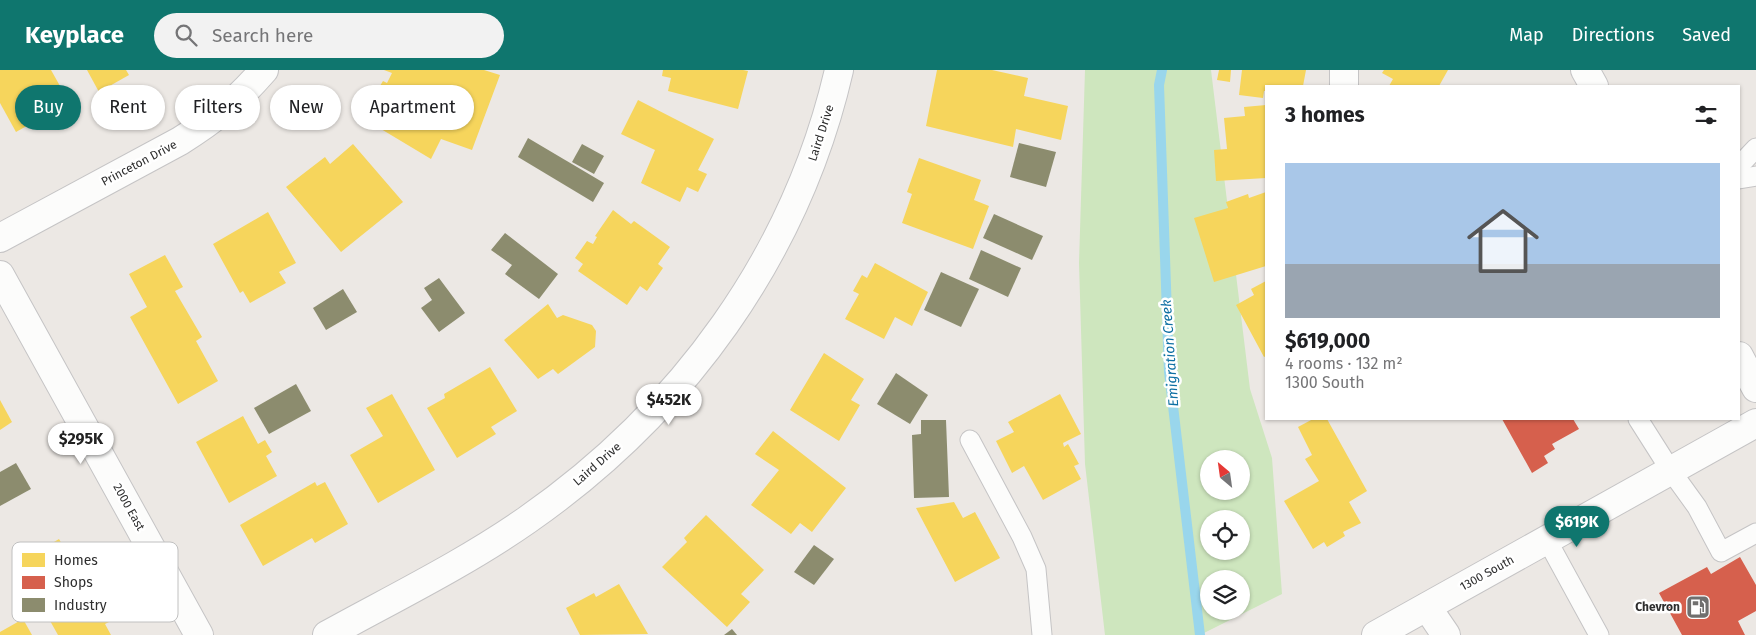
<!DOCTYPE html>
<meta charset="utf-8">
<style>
:root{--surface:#fff;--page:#f2f2f2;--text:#202124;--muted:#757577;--line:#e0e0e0;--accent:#0f766e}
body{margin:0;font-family:"Fira Sans",sans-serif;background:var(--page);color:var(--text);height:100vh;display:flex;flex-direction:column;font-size:19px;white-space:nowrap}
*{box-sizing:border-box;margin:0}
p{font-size:16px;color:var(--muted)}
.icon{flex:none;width:28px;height:28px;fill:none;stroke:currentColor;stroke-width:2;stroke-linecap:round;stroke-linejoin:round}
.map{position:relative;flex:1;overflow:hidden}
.side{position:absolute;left:1265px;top:15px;width:475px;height:335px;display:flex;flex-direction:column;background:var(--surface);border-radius:0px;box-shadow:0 1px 4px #0004}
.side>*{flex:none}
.guide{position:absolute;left:15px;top:15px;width:475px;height:45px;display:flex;gap:10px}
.needle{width:32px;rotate:331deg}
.controls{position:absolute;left:1200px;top:380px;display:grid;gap:10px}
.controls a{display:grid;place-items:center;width:50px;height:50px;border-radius:50%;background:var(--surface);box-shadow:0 1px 4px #0004;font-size:25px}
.price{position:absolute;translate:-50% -42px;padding:0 11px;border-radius:18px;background:#fff;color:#222;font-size:16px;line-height:32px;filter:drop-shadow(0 1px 2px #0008)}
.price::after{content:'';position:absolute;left:50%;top:30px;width:15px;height:11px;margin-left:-8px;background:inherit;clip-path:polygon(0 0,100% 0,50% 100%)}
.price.current{background:var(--accent);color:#fff}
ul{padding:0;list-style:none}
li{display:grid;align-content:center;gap:10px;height:265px;padding:0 20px}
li+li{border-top:1px solid var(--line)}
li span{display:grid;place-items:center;height:155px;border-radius:0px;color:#555}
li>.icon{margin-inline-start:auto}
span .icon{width:90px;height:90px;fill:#fffc;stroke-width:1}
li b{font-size:21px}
h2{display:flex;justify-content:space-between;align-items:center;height:60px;padding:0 20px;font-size:21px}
.pill{padding:0 18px;border-radius:22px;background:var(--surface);box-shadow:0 1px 4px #0004;font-size:18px;line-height:45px}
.pill.current{background:var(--accent);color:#fff}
header{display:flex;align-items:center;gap:30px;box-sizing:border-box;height:70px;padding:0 25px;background:var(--accent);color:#fff}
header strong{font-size:24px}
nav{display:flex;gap:28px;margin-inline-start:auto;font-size:18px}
.search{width:350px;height:45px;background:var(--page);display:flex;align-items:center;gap:12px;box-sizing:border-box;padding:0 18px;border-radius:28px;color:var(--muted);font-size:19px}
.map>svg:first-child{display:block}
.green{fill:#cee6be;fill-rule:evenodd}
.homes{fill:#f6d55c}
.shops{fill:#d6604d}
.industry{fill:#8c8c6e}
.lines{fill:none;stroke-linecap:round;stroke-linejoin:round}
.stream{stroke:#99d6ec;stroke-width:10}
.lane-casing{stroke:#c5c4c5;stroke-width:21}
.street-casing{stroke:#c5c4c5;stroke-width:30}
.secondary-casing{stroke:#c5c4c5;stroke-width:30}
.lane{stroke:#fcfcfb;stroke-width:19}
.street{stroke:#fcfcfb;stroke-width:28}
.secondary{stroke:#fcfcfb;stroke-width:28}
.labels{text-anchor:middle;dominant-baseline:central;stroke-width:5;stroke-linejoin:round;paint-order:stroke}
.street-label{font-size:12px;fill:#2e2e2e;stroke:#fff}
.poi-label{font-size:12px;font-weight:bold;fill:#2e2e2e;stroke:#fff;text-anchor:end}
.water-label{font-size:14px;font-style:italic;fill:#0d6fa3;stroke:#fff}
.key{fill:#fff;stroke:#c0c0c0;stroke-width:1}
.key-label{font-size:14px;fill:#2e2e2e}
</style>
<header>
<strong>Keyplace</strong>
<div class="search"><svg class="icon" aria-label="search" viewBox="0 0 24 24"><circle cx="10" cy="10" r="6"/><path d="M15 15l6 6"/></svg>Search here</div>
<nav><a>Map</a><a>Directions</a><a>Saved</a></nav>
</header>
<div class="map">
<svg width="1756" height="565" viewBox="0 0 1756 565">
<rect width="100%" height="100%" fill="#ece8e4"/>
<!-- green -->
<path class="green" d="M1085,0H1211L1250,319L1272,388L1282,524L1200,565H1105L1085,394L1079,193ZM1209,389H1241V421H1209ZM1209,449H1241V481H1209ZM1209,509H1241V541H1209Z"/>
<!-- homes -->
<g class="homes">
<polygon points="0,0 51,0 69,32 16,62 0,33"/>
<polygon points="87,0 126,0 129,5 99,22"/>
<polygon points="384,0 484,0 500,5 472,80 441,69 431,89 361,47 383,11 387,13 392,3"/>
<polygon points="663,0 743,0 748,1 738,39 668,21 671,8 662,6"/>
<polygon points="937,0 992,0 1028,8 1024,26 1068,36 1061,70 1016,59 1013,77 926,56"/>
<polygon points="1219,0 1231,0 1230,12 1217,10"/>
<polygon points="1242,0 1306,0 1303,16 1266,16 1266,21 1264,21 1263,28 1239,25"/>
<polygon points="1384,0 1448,0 1439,16 1389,16 1393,9 1382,3"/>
<polygon points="638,30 714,69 698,100 707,104 698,122 687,117 680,132 641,113 655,80 621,64"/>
<polygon points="1266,35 1266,108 1216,111 1214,80 1227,79 1224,48 1245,46 1244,37"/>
<polygon points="353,74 403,132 341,182 286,117 325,87 330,94"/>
<polygon points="919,88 981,110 974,130 989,136 973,179 902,153 912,124 907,122"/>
<polygon points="1266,122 1266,196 1214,212 1194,148 1228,138 1226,132 1248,124 1249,128"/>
<polygon points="613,140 631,154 634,151 670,177 658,194 663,198 647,221 640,216 627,235 578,201 583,194 575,188 587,171 593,174 597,167 595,166"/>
<polygon points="268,142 296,193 279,202 286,213 250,233 243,221 240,223 213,174"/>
<polygon points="165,185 183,217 175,221 202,267 196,271 218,311 178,334 130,247 147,237 129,204"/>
<polygon points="875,193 928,222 912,256 895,247 884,269 845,249 859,224 853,221 862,205 867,208"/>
<polygon points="1266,211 1266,286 1264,287 1236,235 1254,225 1251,219"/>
<polygon points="548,234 557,248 563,245 592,255 596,261 595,277 558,304 553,299 538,309 504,270"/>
<polygon points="824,283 864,309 851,330 860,335 839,371 790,340"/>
<polygon points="490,297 517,341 491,357 496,364 457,388 427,338 445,328 444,324"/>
<polygon points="392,324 435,400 378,433 350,385 383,366 366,338"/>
<polygon points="1060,324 1081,364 1063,373 1064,377 1068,374 1079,394 1074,396 1081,409 1043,430 1024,396 1012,403 996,371 1014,362 1008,352"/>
<polygon points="0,330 12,352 0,360"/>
<polygon points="243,346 258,374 265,370 272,382 266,386 277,406 229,433 196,372"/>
<polygon points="1313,349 1327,349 1367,421 1349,432 1361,453 1343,462 1345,466 1327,477 1324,472 1313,479 1284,431 1319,411 1305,389 1312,385 1298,357"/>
<polygon points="773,361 846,418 812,462 800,453 791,464 751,435 779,400 755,384"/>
<polygon points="315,412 317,416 325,412 348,454 315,473 312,468 263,496 240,455"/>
<polygon points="954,432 963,448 975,442 1000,488 955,512 916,438"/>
<polygon points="706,445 764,500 741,524 750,532 727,557 662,497 687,472 684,468"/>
<polygon points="59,469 75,496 65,502 72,516 85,508 109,552 105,554 111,565 58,565 40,533 47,529 39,514 45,511 30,486"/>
<polygon points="619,514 648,564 580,565 566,538 594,523 596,527"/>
<polygon points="23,549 32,565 0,565 0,562"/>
</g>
<!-- shops -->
<g class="shops">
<polygon points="1502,349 1573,349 1579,359 1552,374 1555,379 1544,386 1548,393 1532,403"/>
<polygon points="1740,487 1756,515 1756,541 1738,551 1745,565 1682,565 1659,523 1707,497 1711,504"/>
</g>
<!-- industry -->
<g class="industry">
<polygon points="528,68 604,113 593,132 518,87"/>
<polygon points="1019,73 1056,82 1046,117 1010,107"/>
<polygon points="582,74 604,86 594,104 572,92"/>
<polygon points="994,144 1043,166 1032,190 983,168"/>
<polygon points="505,163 558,204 539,229 505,204 512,195 491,180"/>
<polygon points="981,180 1021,198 1008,227 969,209"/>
<polygon points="941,202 979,219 961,257 924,240"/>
<polygon points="439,208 465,243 439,262 421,238 432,230 424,218"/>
<polygon points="343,219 357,242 326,260 313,238"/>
<polygon points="896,303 928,325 910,354 877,334"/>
<polygon points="296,314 311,341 269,364 254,338"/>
<polygon points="921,350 946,350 949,427 914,428 912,365 921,364"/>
<polygon points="16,393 31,419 0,436 0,402"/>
<polygon points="814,475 834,489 814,515 794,502"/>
<polygon points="732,559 737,565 724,565"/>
</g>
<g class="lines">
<!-- stream -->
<polyline class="stream" points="1162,0 1159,15 1169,302 1200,565"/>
<!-- lane casing -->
<g class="lane-casing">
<g id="lane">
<polyline points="1739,96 1756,78"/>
<polyline points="1739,109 1756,106"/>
<polyline points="1638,349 1671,401 1697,437 1721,482 1756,463"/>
<polyline points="970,370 1022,467 1036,499 1042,565"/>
<polyline points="1547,470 1599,565"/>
</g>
</g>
<!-- street casing -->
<g class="street-casing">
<g id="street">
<polyline points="1344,16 1344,0"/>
<path d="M0,168L180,71C215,49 237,31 264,0"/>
<polyline points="0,205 199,565"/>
<polyline points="1427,537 1446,565"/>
<path d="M327,565C394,528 464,494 527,450C682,342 796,186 839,0"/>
</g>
</g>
<!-- secondary casing -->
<g class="secondary-casing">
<g id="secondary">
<polyline points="1585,0 1594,16"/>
<polyline points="1739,286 1756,318"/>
<polyline points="1376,565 1756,353"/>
</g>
</g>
<!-- lane -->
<use href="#lane" class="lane"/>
<!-- street -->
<use href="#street" class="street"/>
<!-- secondary -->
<use href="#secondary" class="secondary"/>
</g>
<!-- icons -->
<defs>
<g id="fuel-square" transform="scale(1.25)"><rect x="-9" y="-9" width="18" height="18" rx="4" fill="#706f6e" stroke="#fff"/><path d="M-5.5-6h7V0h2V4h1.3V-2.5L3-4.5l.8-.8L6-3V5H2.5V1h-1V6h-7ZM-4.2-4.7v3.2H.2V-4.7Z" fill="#fff"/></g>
</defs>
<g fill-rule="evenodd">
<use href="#fuel-square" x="1698" y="537"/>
</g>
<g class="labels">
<!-- street labels -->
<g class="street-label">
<text transform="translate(821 63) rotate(-72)">Laird Drive</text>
<text transform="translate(139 93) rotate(-28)">Princeton Drive</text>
<text transform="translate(597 394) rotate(-41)">Laird Drive</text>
<text transform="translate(129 437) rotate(61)">2000 East</text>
<text transform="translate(1487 503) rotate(-29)">1300 South</text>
</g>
<!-- poi labels -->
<g class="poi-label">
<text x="1680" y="537">Chevron</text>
</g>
<!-- water labels -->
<g class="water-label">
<text transform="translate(1170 283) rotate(-94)">Emigration Creek</text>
</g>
</g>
<!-- legend -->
<rect x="12" y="472" width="166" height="80" rx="8" class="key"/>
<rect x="22" y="483" width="23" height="14" fill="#f6d55c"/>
<rect x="22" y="506" width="23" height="13" fill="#d6604d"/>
<rect x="22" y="528" width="23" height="14" fill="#8c8c6e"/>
<g class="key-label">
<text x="54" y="495">Homes</text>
<text x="54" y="517">Shops</text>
<text x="54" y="540">Industry</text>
</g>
</svg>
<div class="controls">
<a><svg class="needle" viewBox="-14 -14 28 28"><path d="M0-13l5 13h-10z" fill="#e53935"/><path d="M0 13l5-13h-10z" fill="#757577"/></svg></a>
<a><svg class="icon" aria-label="locate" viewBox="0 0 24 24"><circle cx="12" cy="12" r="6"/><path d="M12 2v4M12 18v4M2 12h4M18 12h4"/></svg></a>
<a><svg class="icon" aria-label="layers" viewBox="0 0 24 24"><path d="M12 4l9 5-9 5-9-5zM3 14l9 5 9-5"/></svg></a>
</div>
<b class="price" style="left:669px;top:356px">$452K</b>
<b class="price" style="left:81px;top:395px">$295K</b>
<b class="price current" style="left:1577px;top:478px">$619K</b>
<div class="guide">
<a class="pill current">Buy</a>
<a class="pill">Rent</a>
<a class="pill">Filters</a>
<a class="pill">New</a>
<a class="pill">Apartment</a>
</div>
<section class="side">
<h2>3 homes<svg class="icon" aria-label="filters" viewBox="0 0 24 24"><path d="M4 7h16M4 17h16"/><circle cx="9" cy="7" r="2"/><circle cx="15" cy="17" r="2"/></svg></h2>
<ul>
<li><span style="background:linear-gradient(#a9c7e8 65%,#9aa5b1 0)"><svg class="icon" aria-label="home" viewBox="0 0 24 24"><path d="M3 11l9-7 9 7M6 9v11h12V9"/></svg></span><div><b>$619,000</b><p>4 rooms · 132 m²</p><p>1300 South</p></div></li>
</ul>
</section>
</div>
